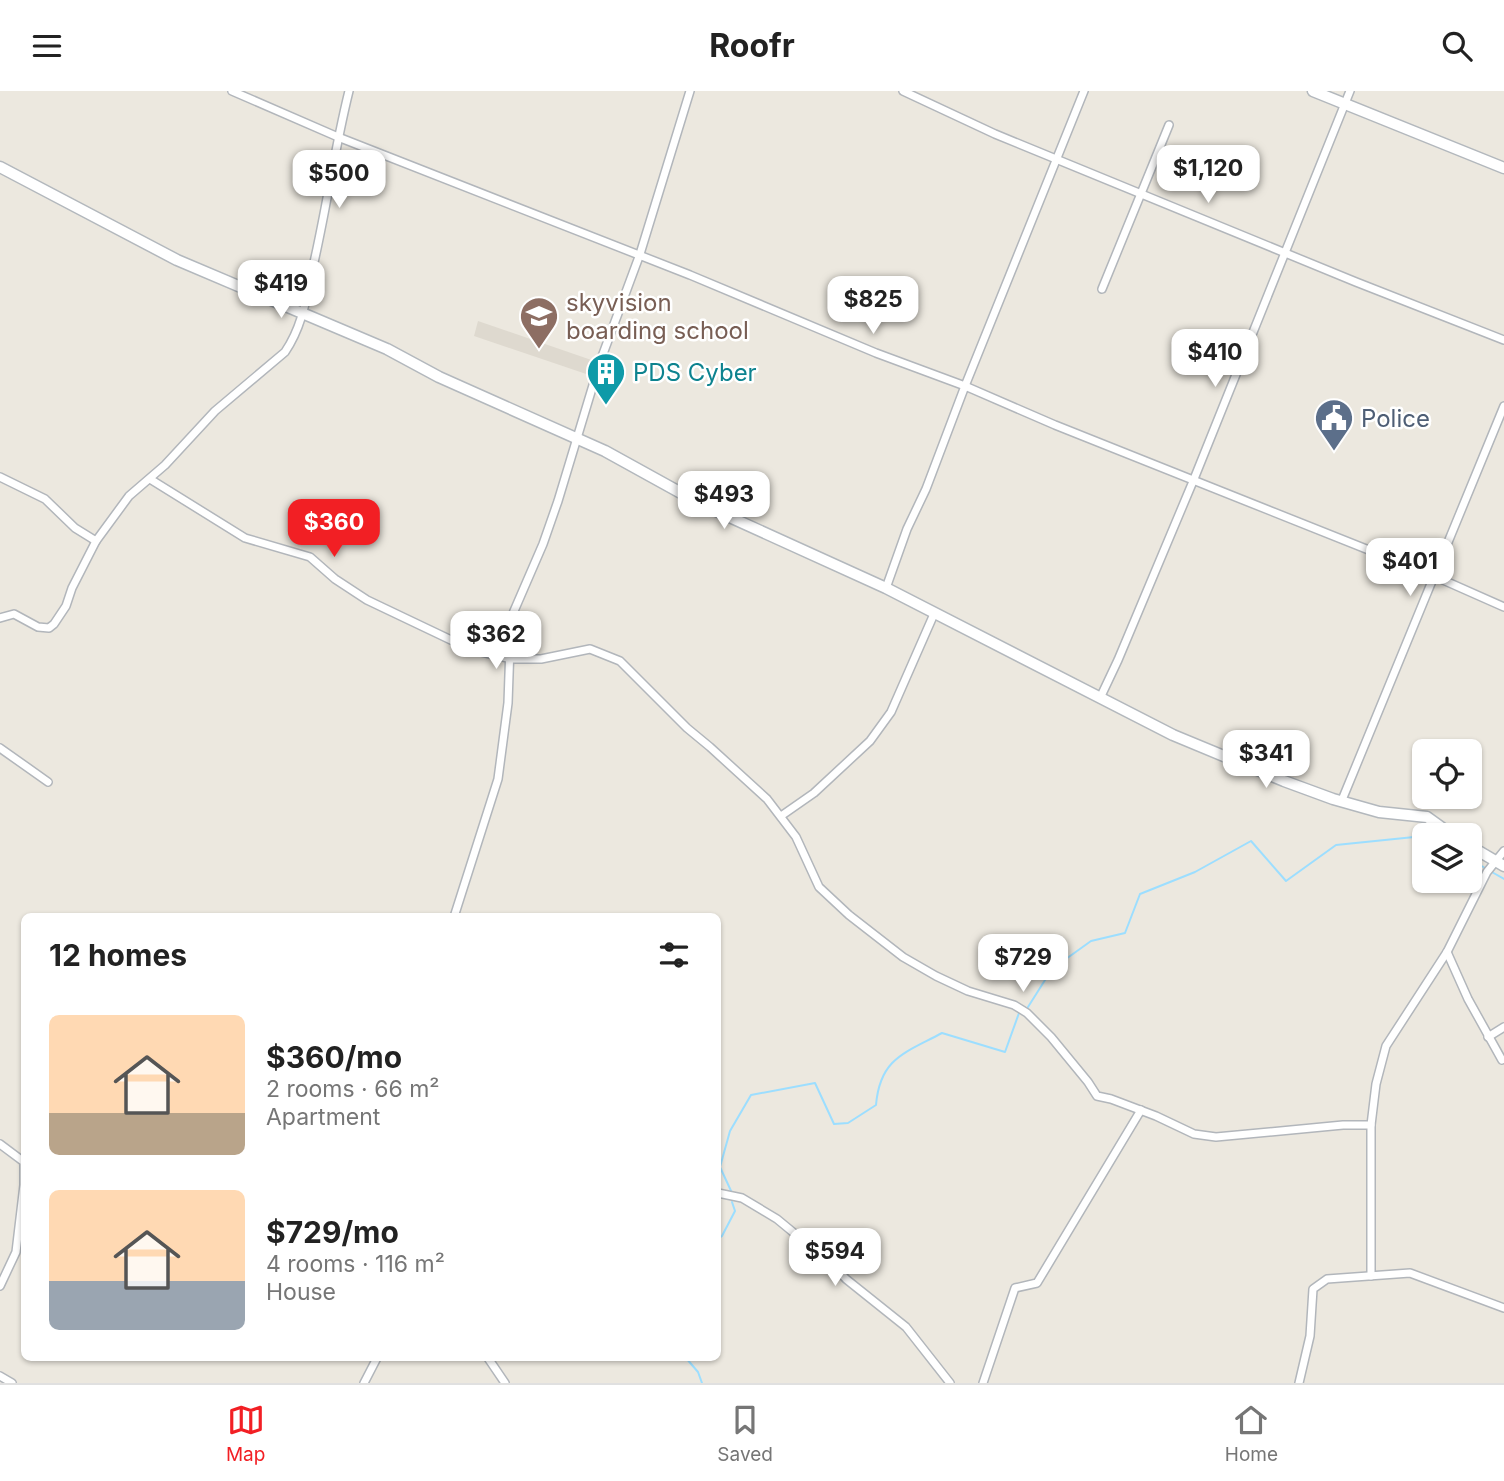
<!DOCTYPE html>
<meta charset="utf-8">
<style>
:root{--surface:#fff;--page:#f6f6f6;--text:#222;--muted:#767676;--line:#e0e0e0;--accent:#f21f24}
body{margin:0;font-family:Inter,sans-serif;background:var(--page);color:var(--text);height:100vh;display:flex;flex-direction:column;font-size:26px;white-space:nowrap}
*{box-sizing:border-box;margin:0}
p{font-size:23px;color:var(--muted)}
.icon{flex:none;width:38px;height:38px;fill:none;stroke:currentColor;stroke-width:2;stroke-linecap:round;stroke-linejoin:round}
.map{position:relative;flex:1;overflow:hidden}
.sheet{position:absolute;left:21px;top:822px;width:700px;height:448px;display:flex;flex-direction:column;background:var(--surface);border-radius:10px;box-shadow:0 2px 5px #0004}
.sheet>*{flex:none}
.controls{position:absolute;left:1412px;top:648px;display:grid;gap:14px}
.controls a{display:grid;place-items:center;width:70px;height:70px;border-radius:10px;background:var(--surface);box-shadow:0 2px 5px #0004;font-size:35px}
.price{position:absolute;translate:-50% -60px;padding:0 16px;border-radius:14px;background:#fff;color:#222;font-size:23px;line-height:46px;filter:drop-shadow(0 2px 4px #0008)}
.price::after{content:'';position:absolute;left:50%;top:42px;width:21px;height:16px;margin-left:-10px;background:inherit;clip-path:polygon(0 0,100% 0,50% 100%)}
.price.current{background:var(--accent);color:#fff}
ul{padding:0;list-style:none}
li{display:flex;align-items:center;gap:21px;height:175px;padding:0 28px}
li span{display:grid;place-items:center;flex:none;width:196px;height:140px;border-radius:10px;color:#555}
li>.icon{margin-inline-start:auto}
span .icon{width:84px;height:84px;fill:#fffc;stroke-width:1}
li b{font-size:30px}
h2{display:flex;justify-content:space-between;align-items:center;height:84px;padding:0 28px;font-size:30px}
header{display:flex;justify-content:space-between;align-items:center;height:91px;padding:0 28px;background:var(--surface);font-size:32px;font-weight:700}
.tab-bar{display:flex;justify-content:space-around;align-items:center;height:98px;border-top:2px solid var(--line);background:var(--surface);font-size:19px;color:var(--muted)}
.tab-bar a{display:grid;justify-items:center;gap:4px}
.tab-bar .current{color:var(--accent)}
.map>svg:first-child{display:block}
.education{fill:#ded9cf}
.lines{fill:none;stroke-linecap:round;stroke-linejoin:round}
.stream{stroke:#9cdeff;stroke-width:2}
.street-casing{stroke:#b2b6bb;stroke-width:10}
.secondary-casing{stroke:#b3b8bd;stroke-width:13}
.street{stroke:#fff;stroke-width:7}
.secondary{stroke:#fff;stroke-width:10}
.labels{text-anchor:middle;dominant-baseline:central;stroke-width:5;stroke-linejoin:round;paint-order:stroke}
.education-label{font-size:24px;fill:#785e54;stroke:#fff;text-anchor:start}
.culture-label{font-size:24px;fill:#0d838f;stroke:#fff;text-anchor:start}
.service-label{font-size:24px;fill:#4e5e75;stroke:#fff;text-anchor:start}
</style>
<header><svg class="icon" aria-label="menu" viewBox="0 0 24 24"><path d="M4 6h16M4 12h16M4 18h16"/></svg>Roofr<svg class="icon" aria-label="search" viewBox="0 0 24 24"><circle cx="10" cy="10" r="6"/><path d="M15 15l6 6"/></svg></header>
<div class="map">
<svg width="1504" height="1292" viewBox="0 0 1504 1292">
<rect width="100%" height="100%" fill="#ece8df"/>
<!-- education -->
<polygon class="education" points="478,230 603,273 598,287 474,245"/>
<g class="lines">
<!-- stream -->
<g class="stream">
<polyline points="1470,768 1485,777"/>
<polyline points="1490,780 1504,788"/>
<polyline points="1028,916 1052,878 1091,850 1125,842 1140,803 1195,781 1251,750 1286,790 1336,754 1424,745"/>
<path d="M732,1102L720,1076L730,1040L751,1004L815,992L834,1033L848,1032L876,1014C880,967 905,962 942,942L1005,961L1019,922"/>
<polyline points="718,1148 722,1145 735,1120 732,1111"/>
<polyline points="686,1267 698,1281 702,1292"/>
</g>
<!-- street casing -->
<g class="street-casing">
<g id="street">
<polyline points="232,0 338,46 690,184 876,262 965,295 1055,334 1434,485 1504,516"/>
<polyline points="903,0 995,43 1356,191 1504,249"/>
<polyline points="1102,198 1169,34"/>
<polyline points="0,386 45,408 75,437 96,450"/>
<polyline points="150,388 245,447 310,466 335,488 367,509 472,559 511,568 541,568 590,558 620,570 687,637 710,656 767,708 796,746 819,796 849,824 903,866 936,885 968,900 1014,914 1027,922 1051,946 1088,991 1097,1005 1111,1008 1156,1025 1194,1043 1216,1046 1343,1034 1371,1034 1376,993 1386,955 1447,861 1487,781 1504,760"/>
<polyline points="886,497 907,438 926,398 965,295 1084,0"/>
<path d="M0,527L14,523L38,536L49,537L54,533L66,515L72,497L96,450L129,405L165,374L215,320L285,261C302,236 306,209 312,180C326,121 334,60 349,0"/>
<polyline points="1101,605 1118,569 1194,388 1350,0"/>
<polyline points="0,657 48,691"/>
<polyline points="1342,709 1504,315"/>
<polyline points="781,725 814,702 870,650 891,621 934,523"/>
<polyline points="454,826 498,688 508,612 511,527 543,453 558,410 600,271 640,163 690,0"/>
<polyline points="1447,861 1468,908 1502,969"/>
<polyline points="1488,946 1504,936"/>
<polyline points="0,1053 24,1071 24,1094 16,1161 0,1195"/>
<polyline points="718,1102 742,1107 777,1128 834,1175 846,1188 906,1236 950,1292"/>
<polyline points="1371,1185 1371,1034"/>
<polyline points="488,1267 505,1292"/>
<polyline points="0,1285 12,1292"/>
<polyline points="364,1292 377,1267"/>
<polyline points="983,1292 1015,1197 1037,1192 1141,1019"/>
<polyline points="1299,1292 1310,1245 1313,1198 1327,1188 1410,1182 1504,1217"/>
</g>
</g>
<!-- secondary casing -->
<g class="secondary-casing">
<g id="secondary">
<polyline points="1313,0 1504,77"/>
<polyline points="0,76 177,169 387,258 439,286 605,360 701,413 886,497 1173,644 1284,690 1333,708 1379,721 1427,726 1452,744"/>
<polyline points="1470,755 1504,775"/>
</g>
</g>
<!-- street -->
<use href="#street" class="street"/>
<!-- secondary -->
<use href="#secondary" class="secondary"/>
</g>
<!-- icons -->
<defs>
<g id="school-pin" transform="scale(2.0125)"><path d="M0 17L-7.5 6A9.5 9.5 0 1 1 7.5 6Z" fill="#8d6e63" stroke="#fff"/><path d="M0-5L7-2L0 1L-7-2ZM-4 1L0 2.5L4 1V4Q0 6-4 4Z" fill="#fff"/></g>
<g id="building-pin" transform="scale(2.0125)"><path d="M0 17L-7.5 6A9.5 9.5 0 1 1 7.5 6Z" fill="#0f9aa8" stroke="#fff"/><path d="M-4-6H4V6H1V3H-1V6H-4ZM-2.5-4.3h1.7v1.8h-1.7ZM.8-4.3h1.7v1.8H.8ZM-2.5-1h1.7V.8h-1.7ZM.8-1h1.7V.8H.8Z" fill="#fff"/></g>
<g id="civic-pin" transform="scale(2.0125)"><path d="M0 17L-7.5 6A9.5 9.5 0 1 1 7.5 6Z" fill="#5c6f8a" stroke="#fff"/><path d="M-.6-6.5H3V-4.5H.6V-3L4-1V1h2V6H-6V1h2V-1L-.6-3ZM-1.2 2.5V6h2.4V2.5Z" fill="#fff"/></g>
</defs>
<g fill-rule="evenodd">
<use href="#school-pin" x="539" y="225"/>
<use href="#building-pin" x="606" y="281"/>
<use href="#civic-pin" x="1334" y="327"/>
</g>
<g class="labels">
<!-- education labels -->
<g class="education-label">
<text x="566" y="211">skyvision<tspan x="566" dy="28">boarding school</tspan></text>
</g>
<!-- culture labels -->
<g class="culture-label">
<text x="633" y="281">PDS Cyber</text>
</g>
<!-- service labels -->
<g class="service-label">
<text x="1361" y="327">Police</text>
</g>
</g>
</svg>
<div class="controls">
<a><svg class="icon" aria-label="locate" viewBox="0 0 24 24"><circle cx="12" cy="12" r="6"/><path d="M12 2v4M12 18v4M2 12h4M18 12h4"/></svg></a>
<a><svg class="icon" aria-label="layers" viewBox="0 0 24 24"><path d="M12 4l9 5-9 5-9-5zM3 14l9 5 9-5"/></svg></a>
</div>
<b class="price" style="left:1208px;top:114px">$1,120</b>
<b class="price" style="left:339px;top:119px">$500</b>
<b class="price" style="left:281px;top:229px">$419</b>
<b class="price" style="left:873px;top:245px">$825</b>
<b class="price" style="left:1215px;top:298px">$410</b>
<b class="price" style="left:724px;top:440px">$493</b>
<b class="price current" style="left:334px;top:468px">$360</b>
<b class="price" style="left:1410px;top:507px">$401</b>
<b class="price" style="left:496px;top:580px">$362</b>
<b class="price" style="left:1266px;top:699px">$341</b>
<b class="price" style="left:1023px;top:903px">$729</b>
<b class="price" style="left:835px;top:1197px">$594</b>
<section class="sheet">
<h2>12 homes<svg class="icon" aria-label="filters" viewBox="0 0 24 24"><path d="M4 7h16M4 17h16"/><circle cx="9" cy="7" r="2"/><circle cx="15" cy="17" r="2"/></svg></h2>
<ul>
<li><span style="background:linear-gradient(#ffd9b3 70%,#b9a48a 0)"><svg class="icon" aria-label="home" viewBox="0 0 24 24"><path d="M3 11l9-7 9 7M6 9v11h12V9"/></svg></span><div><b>$360/mo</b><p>2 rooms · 66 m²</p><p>Apartment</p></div></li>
<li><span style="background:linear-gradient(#ffd9b3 65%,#9aa5b1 0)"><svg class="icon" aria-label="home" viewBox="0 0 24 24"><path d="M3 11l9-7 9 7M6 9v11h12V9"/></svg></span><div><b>$729/mo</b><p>4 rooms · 116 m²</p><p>House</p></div></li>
</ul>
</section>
</div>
<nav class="tab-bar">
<a class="current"><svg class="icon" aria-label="map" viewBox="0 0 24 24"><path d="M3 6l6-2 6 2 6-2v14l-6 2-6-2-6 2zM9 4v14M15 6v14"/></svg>Map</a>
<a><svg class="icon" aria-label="saved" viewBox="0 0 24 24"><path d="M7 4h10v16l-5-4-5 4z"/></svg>Saved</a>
<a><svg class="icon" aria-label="home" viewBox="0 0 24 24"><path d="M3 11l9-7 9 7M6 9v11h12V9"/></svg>Home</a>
</nav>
